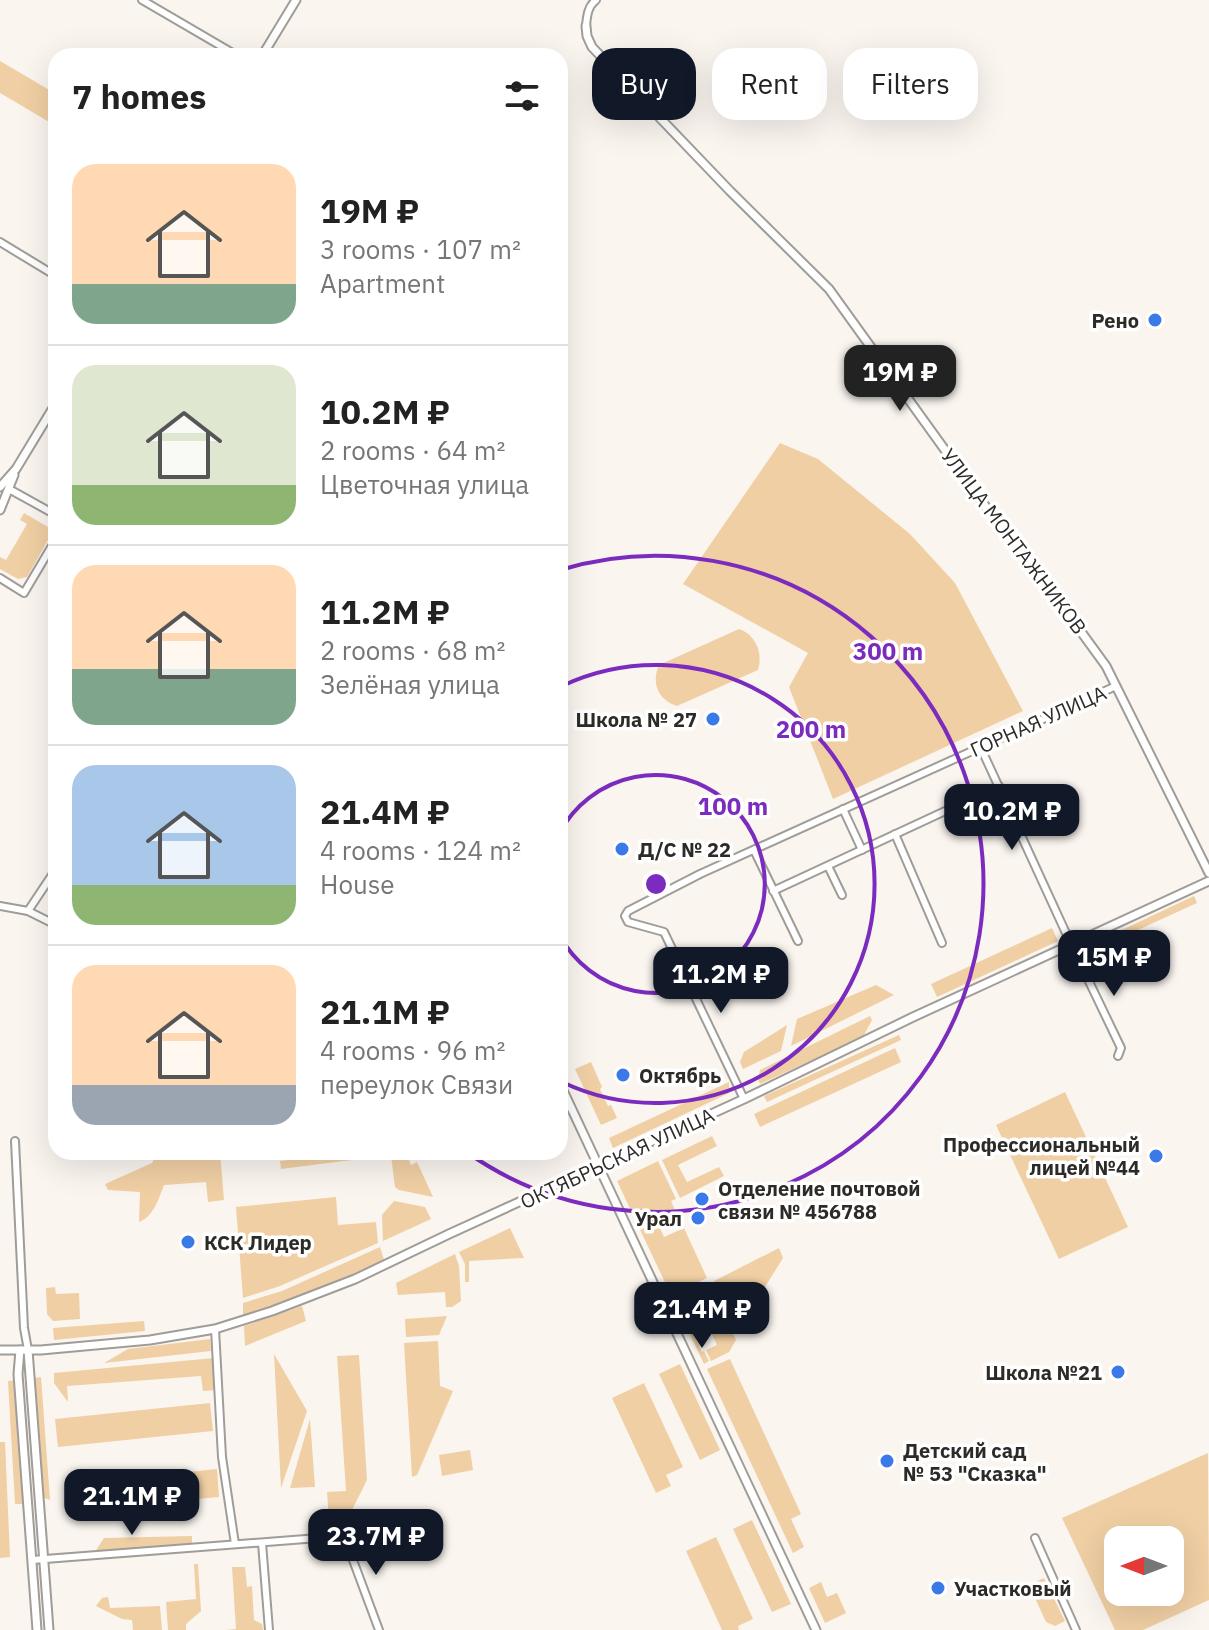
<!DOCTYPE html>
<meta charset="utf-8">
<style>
:root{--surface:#fff;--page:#f6f6f6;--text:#222;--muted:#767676;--line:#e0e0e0;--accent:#111827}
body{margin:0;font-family:"IBM Plex Sans",sans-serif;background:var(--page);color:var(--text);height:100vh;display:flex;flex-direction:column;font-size:30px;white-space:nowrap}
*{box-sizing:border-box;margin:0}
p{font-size:26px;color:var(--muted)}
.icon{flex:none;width:44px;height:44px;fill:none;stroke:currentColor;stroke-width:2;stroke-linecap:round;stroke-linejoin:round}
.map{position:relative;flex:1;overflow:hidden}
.sheet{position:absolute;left:48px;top:48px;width:520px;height:1112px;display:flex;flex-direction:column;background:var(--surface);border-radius:24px;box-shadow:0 8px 32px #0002}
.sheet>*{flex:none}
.top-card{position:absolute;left:592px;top:48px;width:496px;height:72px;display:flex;gap:16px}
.needle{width:52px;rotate:270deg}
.controls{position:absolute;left:1104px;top:1526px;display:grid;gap:16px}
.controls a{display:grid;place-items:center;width:80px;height:80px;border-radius:16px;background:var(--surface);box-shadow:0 8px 32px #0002;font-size:40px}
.price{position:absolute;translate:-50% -68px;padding:0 18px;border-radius:16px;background:var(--accent);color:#fff;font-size:26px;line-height:52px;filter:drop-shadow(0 2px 4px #0008)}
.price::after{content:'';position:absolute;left:50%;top:48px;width:24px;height:18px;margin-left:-12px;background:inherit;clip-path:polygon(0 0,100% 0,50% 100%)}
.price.selected{background:#222;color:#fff}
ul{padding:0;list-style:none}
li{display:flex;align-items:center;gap:24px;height:200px;padding:0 24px}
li+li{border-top:2px solid var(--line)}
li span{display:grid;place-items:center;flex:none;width:224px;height:160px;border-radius:24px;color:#555}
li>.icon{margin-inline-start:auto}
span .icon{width:96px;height:96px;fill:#fffc;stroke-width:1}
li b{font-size:34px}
h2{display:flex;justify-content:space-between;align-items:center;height:96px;padding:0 24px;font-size:34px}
.pill{padding:0 28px;border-radius:24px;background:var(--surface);box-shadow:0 8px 32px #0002;font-size:28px;line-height:72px}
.pill.selected{background:var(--accent);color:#fff}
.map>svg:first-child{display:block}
.green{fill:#f0cfa4;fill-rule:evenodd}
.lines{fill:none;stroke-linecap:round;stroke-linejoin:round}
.minor-casing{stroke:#a09c97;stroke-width:10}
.tertiary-casing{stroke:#a09c97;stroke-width:11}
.minor{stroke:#fff;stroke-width:6}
.tertiary{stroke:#fff;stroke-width:7}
.ring{fill:none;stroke:#7b2cbf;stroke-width:4}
.poi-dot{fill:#3b79e8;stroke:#fff;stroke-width:3}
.labels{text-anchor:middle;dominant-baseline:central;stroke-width:7;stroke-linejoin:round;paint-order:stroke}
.poi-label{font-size:20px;font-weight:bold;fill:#2c2b28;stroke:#fff;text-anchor:start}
.street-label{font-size:20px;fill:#2c2b28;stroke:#fff}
.centre{fill:#7b2cbf;stroke:#fff;stroke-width:4}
.ring-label{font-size:24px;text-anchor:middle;font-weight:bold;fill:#7b2cbf;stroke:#fff;stroke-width:7;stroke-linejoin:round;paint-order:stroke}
</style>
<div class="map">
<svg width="1209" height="1630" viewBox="0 0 1209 1630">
<rect width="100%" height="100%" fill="#faf5ef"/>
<!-- green -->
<g class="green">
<polygon points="0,61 56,94 56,126 0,93"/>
<polygon points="780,443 818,459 910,534 955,583 1023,711 833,799 789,687 808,653 683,584"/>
<polygon points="24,513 48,527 52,533 27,577 18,579 0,569 0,557 6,560 27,524 20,520"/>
<path d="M739,629C756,635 763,653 758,670L677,706C658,700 651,683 659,665Z"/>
<polygon points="1194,896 1197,903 1094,950 1092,944"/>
<polygon points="1052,928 1058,941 937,997 931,984"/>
<polygon points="876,985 894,995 791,1046 797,1019"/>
<polygon points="870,1016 872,1020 863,1037 760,1084 758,1079 760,1070"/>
<polygon points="787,1025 781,1051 743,1069 740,1062 744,1052"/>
<polygon points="899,1035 901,1040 767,1102 764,1096"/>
<polygon points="895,1048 901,1062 760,1127 754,1114"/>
<polygon points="591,1062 602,1087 600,1089 608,1106 611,1105 617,1118 601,1125 575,1069"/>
<polygon points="729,1082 729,1093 613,1148 609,1138"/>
<polygon points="1065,1092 1128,1227 1059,1259 996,1125"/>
<polygon points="712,1136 717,1146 678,1165 687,1182 719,1167 724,1176 680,1198 662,1160"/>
<path d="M158,1152H220L224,1200L208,1202L206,1182L164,1185C158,1200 154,1216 139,1222L140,1192L108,1190L105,1184L152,1163Z"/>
<polygon points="319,1152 406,1152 411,1165 417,1162 433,1197 399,1190 395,1187 391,1155 281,1169 280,1161 319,1157"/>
<polygon points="658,1161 676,1199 671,1201 676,1213 657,1222 664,1237 684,1228 707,1278 671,1295 617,1181"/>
<polygon points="336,1197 338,1225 376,1222 378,1243 280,1286 243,1298 236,1207"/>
<polygon points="394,1201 425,1207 431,1219 383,1241 382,1215"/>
<polygon points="510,1228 524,1258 469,1261 469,1282 465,1282 465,1264 459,1252"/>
<polygon points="380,1247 385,1263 243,1316 243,1303 282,1291"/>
<polygon points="779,1248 783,1258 737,1332 714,1281"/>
<polygon points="455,1254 459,1266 461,1301 452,1307 446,1307 445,1292 398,1295 396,1283"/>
<polygon points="710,1282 736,1340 729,1352 711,1361 706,1350 717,1345 704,1316 689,1323 702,1352 704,1351 709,1361 704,1364 673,1299"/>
<polygon points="55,1287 56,1294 79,1293 80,1319 53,1321 47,1314 46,1288"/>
<polygon points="302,1306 306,1321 245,1346 244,1326"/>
<polygon points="447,1316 439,1335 406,1337 405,1319"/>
<polygon points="144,1321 145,1331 54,1340 53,1328"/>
<polygon points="210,1339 211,1351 104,1363 128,1349"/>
<polygon points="438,1341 440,1386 453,1391 417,1475 412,1477 404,1343"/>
<polygon points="274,1354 307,1411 281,1488"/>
<polygon points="359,1355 367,1480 341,1532 330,1533 327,1492 346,1491 337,1356"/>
<polygon points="214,1358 216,1390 203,1391 201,1376 67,1386 68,1402 54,1383 54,1373"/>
<polygon points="730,1359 801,1514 791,1519 804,1547 793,1553 707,1369"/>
<polygon points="680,1364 720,1450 700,1460 659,1374"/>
<polygon points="41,1377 50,1500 40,1496 34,1378"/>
<polygon points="17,1380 23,1504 15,1504 8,1381"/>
<polygon points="644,1383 683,1467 666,1475 671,1486 656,1493 612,1398"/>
<polygon points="210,1403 213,1431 58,1447 55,1419"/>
<polygon points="310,1419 315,1487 290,1488"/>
<polygon points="0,1442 5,1442 10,1557 0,1558"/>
<polygon points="470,1450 473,1470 442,1476 439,1455"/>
<path d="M1208,1453L1209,1600L1143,1630H1115L1062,1518ZM1118,1540H1170V1592H1118Z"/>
<polygon points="217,1469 219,1497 72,1511 71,1484"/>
<polygon points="752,1520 791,1604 772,1612 733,1529"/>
<polygon points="192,1536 192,1545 95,1552 104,1538"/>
<polygon points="716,1537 753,1619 738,1626 739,1630 722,1630 686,1551"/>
<polygon points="194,1564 198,1564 201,1611 186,1624 186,1630 168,1630 166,1602 196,1599"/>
<polygon points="232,1567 245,1567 247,1587 252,1586 254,1620 262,1624 263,1630 226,1630 236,1629"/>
<polygon points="1044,1578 1065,1621 1055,1626 1046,1622 1029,1585"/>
<polygon points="821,1582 827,1597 837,1593 846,1613 825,1623 809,1588"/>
<polygon points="108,1597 110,1608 160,1606 162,1630 133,1630 132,1620 122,1619 96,1606 102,1598"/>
</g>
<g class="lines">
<!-- minor casing -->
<g class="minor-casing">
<g id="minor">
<polyline points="142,0 238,56"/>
<path d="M586,26C587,15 588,6 596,0"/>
<polyline points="0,242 56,276"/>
<polyline points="9,489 56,515"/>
<polyline points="0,578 24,593 56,539"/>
<polyline points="980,746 1071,944 1121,1048 1118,1056"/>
<polyline points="843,809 862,850"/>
<polyline points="895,834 942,943"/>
<polyline points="754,850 798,941"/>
<polyline points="828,866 842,895"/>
<polyline points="773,891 999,786"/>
<polyline points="0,906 28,911 56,925"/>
<polyline points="28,911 56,869"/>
<polyline points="744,1099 664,932 628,922 625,916 628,911 700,874 1116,686"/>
<polyline points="15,1141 24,1328 28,1350"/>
<polyline points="215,1329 222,1457 235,1544"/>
<polyline points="1035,1538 1076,1630"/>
<polyline points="262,1543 269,1630"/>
<polyline points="32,1560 344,1536 379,1630"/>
</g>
</g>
<!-- tertiary casing -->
<g class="tertiary-casing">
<g id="tertiary">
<polyline points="586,26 587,36 592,47 730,191 829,289 986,507 1012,537 1106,666 1209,873"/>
<polyline points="262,56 296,0"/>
<polyline points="0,487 16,469 56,403"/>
<polyline points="0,510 14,475"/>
<polyline points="560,1084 816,1630"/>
<polyline points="0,1350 41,1350 150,1340 215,1329 272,1311 355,1279 449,1234 744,1099 911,1018 1209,881"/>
<polyline points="20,1350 18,1374 37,1630"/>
<polyline points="28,1350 49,1630"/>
</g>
</g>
<!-- minor -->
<use href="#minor" class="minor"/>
<!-- tertiary -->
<use href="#tertiary" class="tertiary"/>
</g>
<!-- distance rings -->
<g class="ring">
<path d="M560 832A109 109 0 1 1 560 936"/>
<path d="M562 686A219 219 0 1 1 562 1082"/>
<path d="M560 570A328 328 0 1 1 468 1153"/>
</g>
<!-- markers -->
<g class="poi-dot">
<circle cx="1155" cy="320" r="8"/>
<circle cx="713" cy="719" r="8"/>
<circle cx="622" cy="849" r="8"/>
<circle cx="623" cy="1075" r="8"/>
<circle cx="1156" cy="1156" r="8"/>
<circle cx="702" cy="1199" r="8"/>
<circle cx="698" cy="1218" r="8"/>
<circle cx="188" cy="1242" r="8"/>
<circle cx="1118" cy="1372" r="8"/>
<circle cx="887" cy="1461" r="8"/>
<circle cx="938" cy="1588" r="8"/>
</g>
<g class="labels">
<!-- poi labels -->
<g class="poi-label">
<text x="1139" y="320" text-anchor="end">Рено</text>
<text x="697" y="719" text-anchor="end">Школа № 27</text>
<text x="638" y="849">Д/С № 22</text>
<text x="639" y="1075">Октябрь</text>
<text x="1140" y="1144" text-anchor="end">Профессиональный<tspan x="1140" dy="23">лицей №44</tspan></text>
<text x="718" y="1188">Отделение почтовой<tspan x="718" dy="23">связи № 456788</tspan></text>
<text x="682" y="1218" text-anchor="end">Урал</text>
<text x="204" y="1242">КСК Лидер</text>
<text x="1102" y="1372" text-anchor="end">Школа №21</text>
<text x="903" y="1450">Детский сад<tspan x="903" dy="23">№ 53 "Сказка"</tspan></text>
<text x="954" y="1588">Участковый</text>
</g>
<!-- street labels -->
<g class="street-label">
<text transform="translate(1014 541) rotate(53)">УЛИЦА МОНТАЖНИКОВ</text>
<text transform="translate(1038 721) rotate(-24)">ГОРНАЯ УЛИЦА</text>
<text transform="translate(617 1158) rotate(-25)">ОКТЯБРЬСКАЯ УЛИЦА</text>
</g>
</g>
<circle cx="656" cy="884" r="12" class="centre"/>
<g class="ring-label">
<text x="888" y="660">300 m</text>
<text x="811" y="738">200 m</text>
<text x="733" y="815">100 m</text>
</g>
</svg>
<div class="controls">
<a><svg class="needle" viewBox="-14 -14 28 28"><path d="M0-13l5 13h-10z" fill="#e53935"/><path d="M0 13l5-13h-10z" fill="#767676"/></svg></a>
</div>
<b class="price selected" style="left:900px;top:413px">19M ₽</b>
<b class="price" style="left:1012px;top:852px">10.2M ₽</b>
<b class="price" style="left:1114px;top:998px">15M ₽</b>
<b class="price" style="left:721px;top:1015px">11.2M ₽</b>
<b class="price" style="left:702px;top:1350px">21.4M ₽</b>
<b class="price" style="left:132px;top:1537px">21.1M ₽</b>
<b class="price" style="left:376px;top:1577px">23.7M ₽</b>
<div class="top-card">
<a class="pill selected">Buy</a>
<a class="pill">Rent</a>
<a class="pill">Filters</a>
</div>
<section class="sheet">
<h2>7 homes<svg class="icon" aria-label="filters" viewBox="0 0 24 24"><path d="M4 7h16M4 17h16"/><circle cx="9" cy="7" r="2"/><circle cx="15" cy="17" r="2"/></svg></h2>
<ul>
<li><span style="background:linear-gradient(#ffd9b3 75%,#7fa58c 0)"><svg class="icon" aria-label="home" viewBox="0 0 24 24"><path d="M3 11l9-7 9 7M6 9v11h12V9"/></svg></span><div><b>19M ₽</b><p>3 rooms · 107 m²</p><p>Apartment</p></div></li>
<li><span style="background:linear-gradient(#dfe7d0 75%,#8fb573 0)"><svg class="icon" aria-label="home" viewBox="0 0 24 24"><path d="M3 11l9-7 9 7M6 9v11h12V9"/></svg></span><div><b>10.2M ₽</b><p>2 rooms · 64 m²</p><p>Цветочная улица</p></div></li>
<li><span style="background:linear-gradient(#ffd9b3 65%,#7fa58c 0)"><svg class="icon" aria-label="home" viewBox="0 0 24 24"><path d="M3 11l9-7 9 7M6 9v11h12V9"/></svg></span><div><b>11.2M ₽</b><p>2 rooms · 68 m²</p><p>Зелёная улица</p></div></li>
<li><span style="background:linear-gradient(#a9c7e8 75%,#8fb573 0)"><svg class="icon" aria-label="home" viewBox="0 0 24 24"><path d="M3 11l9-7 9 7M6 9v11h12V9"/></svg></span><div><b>21.4M ₽</b><p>4 rooms · 124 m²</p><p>House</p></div></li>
<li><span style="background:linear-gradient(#ffd9b3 75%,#9aa5b1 0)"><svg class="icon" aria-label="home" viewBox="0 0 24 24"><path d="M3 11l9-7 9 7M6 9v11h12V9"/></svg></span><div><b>21.1M ₽</b><p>4 rooms · 96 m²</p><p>переулок Связи</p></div></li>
</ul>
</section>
</div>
